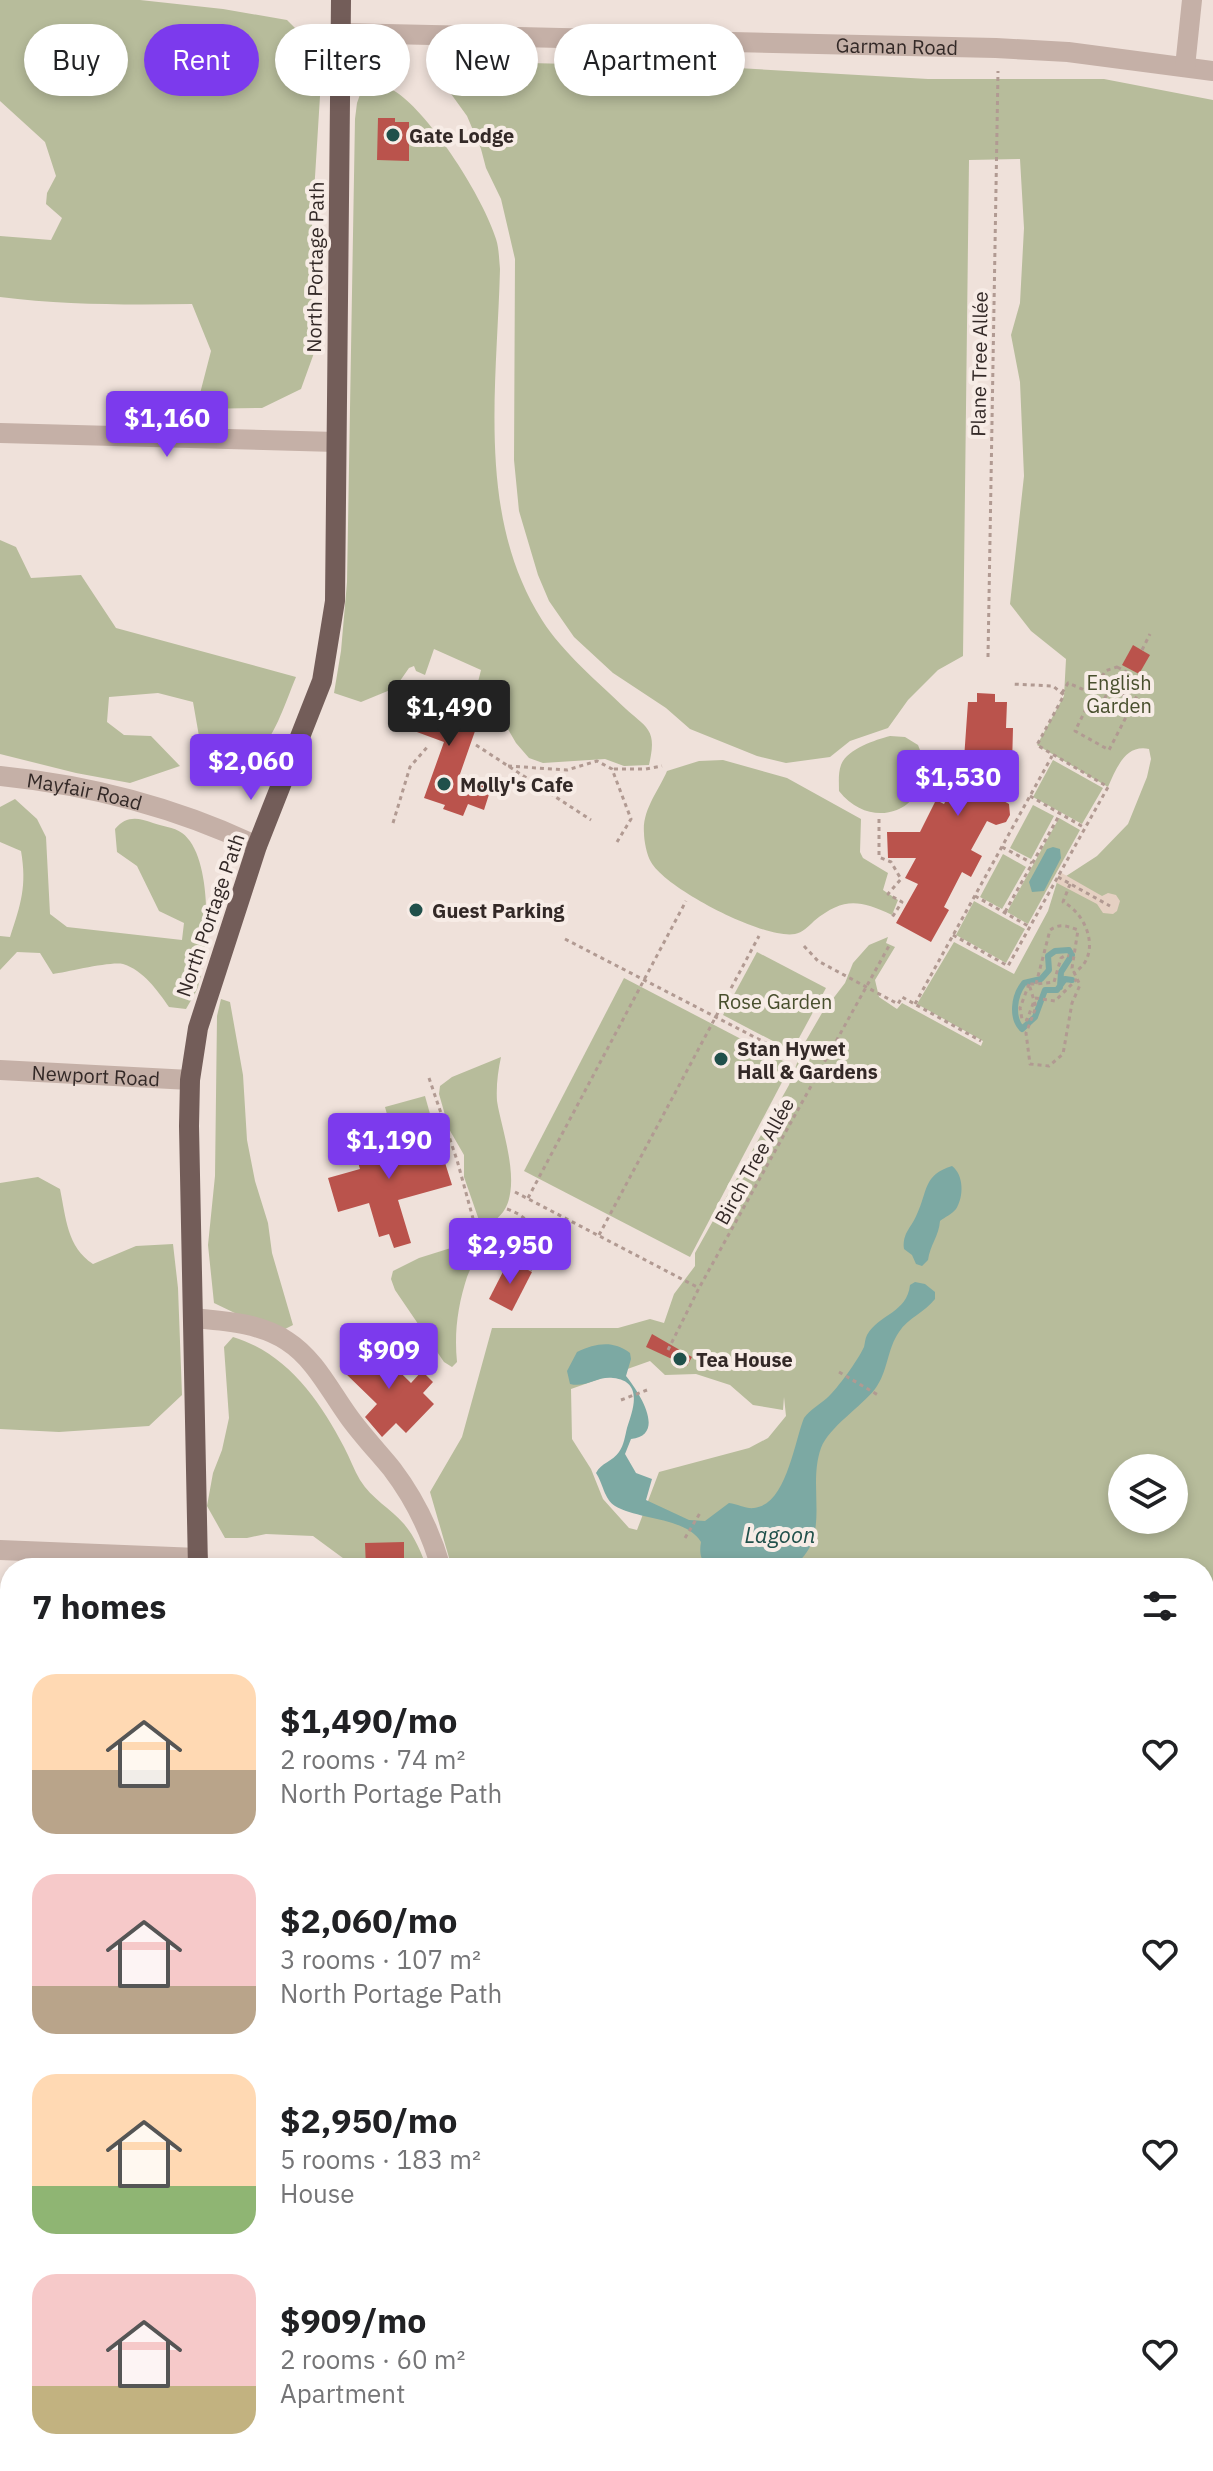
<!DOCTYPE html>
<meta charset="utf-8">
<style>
:root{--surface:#fff;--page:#f6f6f6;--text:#202124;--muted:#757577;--accent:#7c3aed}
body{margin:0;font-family:"IBM Plex Sans",sans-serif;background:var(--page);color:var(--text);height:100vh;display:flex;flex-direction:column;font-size:30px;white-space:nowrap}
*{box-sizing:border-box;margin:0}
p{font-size:26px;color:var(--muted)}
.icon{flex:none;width:44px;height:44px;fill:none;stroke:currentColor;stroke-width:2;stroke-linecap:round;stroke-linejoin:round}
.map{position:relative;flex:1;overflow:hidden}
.panel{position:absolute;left:0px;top:1558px;width:1214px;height:914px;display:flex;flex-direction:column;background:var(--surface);border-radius:32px 32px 0 0;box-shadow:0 4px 12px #0003}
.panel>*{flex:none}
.banner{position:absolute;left:24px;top:24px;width:800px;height:72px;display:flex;gap:16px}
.fabs{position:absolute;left:1108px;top:1454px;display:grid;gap:16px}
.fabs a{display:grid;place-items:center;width:80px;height:80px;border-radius:50%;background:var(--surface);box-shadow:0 4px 12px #0003;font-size:40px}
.price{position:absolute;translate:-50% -68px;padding:0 18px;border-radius:8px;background:var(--accent);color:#fff;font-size:26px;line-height:52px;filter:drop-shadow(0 2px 4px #0008)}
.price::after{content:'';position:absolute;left:50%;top:48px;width:24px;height:18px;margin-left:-12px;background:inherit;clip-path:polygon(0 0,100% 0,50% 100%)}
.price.current{background:#222;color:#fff}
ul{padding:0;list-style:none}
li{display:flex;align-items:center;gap:24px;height:200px;padding:0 32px}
li span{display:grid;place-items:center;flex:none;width:224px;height:160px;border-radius:24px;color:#555}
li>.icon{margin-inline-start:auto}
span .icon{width:96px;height:96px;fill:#fffc;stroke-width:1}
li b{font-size:34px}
h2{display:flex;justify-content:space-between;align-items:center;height:96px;padding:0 32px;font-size:34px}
.tag{padding:0 28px;border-radius:36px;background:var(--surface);box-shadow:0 4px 12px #0003;font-size:28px;line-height:72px}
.tag.current{background:var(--accent);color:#fff}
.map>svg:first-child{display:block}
.green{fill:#b7bc9b;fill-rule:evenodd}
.plaza{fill:#e5d0c2}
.water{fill:#7ca9a3}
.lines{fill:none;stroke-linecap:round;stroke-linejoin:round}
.stream{stroke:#7ca9a3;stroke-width:6}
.building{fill:#ba534c}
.path{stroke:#b19a92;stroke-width:3;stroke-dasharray:4 4;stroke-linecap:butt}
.minor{stroke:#c5b0a7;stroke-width:20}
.major{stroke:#735d59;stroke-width:20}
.rail{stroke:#332927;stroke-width:6;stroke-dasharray:2 6;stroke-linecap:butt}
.poi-dot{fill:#20504b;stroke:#f7ece6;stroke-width:3}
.labels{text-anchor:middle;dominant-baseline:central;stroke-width:8;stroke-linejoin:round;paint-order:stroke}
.street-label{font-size:20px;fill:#332927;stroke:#f7ece6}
.poi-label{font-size:20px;font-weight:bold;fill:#332927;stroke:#f7ece6;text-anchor:start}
.park-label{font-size:20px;fill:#484f2d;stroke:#f7ece6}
.water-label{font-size:22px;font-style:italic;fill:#20504b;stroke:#f7ece6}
</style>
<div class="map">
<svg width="1213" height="2471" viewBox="0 0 1213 2471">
<rect width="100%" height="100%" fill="#efe1da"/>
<!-- green -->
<g class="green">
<path d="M0,0H140L223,9L287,20L307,40L321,80L310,258L314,353L301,389L262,408L196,409L211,351L192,304C128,305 64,305 0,297V236L51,240L62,218L46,204L47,193L56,176L45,142L0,101Z"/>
<path d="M442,61L738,68L928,79H1104L1213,100V1673L1204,1679V1568H452L430,1492L462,1437L492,1328H618L650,1319L664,1323L674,1294L695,1266V1253L789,1085L804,1044L822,1013L845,983L853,963L869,945L888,937L886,943L895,947L875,980L879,997L897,1009L902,1003L981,1046L983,1041L917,1004L954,942L1014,974L1048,911L1057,882L1097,856L1128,824L1147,777L1151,759L1149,749C1125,744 1116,769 1108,787L1037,745L1064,696L1066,659L1031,631L1010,604L1024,476L1020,382L1011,335L1020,303L1024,228L1020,159L969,160L963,656L938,670L908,700L888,728L850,741L830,757L786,763L757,756L690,729L666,708L613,673L574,637L549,601L538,575L519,511L514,460L515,259L501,199L486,168L481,149L467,116L441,80ZM650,1361L665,1375L696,1374L730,1385L753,1405L783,1410L784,1397L786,1416L768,1438L749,1448L659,1472L637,1530L629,1528L603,1499L591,1469L572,1439L571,1389ZM1122,1468H1174V1520H1122Z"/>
<path d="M379,87C385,88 391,88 396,92C431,115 484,199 496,239C499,248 499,259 500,269C497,387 476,516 542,620C563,653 598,682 626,709C633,716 643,722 648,730C655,740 651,755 649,765L624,766L605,759L543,763L529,758L516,743L488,695L476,690L481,670L434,649L425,675L416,671L414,666L409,668L395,688L361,702L334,693L341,651L347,582L355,119L357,103L362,89Z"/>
<path d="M0,540L16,547L31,578L81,575L116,628L296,677C277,723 265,774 206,776L193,702L158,693L109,697L107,722L124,735L151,736L180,766L130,783L76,773L0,754Z"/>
<path d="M890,736L905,737L918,745C943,802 877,839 839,791C839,783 838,773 841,765C847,749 875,740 890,736Z"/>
<path d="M723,760L787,778L861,819L860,852L863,858L888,873L883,890L898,900L892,915C859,900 844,897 814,921C809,926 802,933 795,934C765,940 666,889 651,862C647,856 644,841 644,833C642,810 659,790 667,771L699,761Z"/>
<polygon points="1053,760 1103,788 1082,824 1033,797"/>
<path d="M15,799L37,819L46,837L50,914L67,927L182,940L184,923L159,911L137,866L117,852L115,829C126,816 137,817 153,823C161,826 174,827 182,833C214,856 209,953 198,987C195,994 190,1002 186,1009L169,1007C158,991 143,970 123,964C111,961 67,972 53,974L40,953L17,952L0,970V936L10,937C21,904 27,886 21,851L0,842V807Z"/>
<polygon points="1033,805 1054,816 1031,859 1010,848"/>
<polygon points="1059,818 1080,830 1028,924 1007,912"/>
<polygon points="1003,854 1026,867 1002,909 980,897"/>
<polygon points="974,901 1025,929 1006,963 956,935"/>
<polygon points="757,952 826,988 792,1051 723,1015"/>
<polygon points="624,978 791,1065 690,1257 524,1171"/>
<polygon points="221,999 230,1002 243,1075 247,1140 255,1181 268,1223 272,1253 293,1325 283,1330 241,1316 214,1303 208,1245 215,1176 217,1016"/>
<path d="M501,1057C498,1071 496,1086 497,1101C502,1135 534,1213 481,1226L464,1177V1155L449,1129L439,1094L440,1086L452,1077Z"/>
<polygon points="425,1096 432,1121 392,1132 385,1107"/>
<path d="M38,1177L60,1189C66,1218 67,1247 93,1264L136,1246L173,1244L178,1288L182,1395L149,1426L59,1432L0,1429V1183Z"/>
<path d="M470,1242L478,1246C478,1257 471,1266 467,1277C458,1305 454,1332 457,1362L452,1367L444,1362L395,1290L391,1279L393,1271L419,1258Z"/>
<path d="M233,1337C286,1353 319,1399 344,1447C350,1458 354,1470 360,1480C372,1499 390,1508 404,1524C415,1537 421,1552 427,1568L351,1564L313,1536L266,1534L247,1538H225L207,1506L213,1473L222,1450L229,1418L224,1347Z"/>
<polygon points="10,1635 10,1970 0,1970 0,1636"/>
<polygon points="1204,2347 1213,2347 1213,2471 1015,2471 1027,2462 1204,2462"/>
</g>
<!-- plaza -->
<polygon class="plaza" points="1060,872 1102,896 1108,893 1116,895 1120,901 1117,911 1113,914 1103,913 1097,904 1055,882"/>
<!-- water -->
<g class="water">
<polygon points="1053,847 1060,849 1061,858 1044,891 1032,892 1029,882 1047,849"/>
<path d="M952,1166C964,1175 964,1197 956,1209C952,1214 945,1217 940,1221C939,1236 930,1245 928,1260L922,1266L916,1264L912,1255L904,1249C902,1233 912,1227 917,1214C928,1191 923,1175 952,1166Z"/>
<path d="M915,1282L925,1284L935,1292V1299C925,1312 908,1318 899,1332C887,1349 888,1372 875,1389C861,1407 829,1427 821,1448C806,1490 834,1538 791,1568H707C701,1560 699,1553 701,1542C686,1517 638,1520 615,1506C604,1499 603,1483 596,1473C601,1463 613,1461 619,1452C624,1445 625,1436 627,1428C633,1410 644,1381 613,1378C597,1376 587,1388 570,1384L567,1371L577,1352C596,1343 613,1340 630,1353L631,1359L626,1376C639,1392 667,1435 631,1439L625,1454L636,1473L652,1479L646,1500L689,1520L705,1521L729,1503C738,1504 746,1509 754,1508C786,1505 794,1443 804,1418C811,1409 819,1405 827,1398C838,1388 858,1360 864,1347C865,1343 865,1339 867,1335C879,1314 907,1313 910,1285Z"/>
</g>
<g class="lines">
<!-- stream -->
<path class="stream" d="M1060,987L1061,972L1072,955L1069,950L1055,951L1048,956L1049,970L1041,979L1024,983C1014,996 1011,1017 1022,1029L1035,1017L1045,990H1057L1065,979L1072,980"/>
</g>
<!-- building -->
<g class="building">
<polygon points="378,118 395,118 395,122 409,122 409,161 377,160"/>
<polygon points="1133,645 1150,655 1139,674 1122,665"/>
<polygon points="422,684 466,699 463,707 481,714 460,774 492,785 484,810 468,804 463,816 443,809 445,805 424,798 444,742 406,728 409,719 406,718 415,692 419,693"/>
<polygon points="977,693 995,694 995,702 1007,702 1006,728 1013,728 1012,766 1016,768 1000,799 1009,804 1010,815 1006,822 996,825 987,821 971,850 982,856 971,877 962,872 944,907 949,910 931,942 896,923 918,884 905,878 916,858 888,858 887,832 920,832 936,800 944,804 958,778 954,768 964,759 968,702 977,702"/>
<polygon points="373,1125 385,1163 414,1154 410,1142 436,1134 452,1185 398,1200 411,1243 394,1248 389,1234 379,1237 369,1203 338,1212 328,1178 360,1169 349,1133"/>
<polygon points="509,1260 532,1272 512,1311 489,1299"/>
<polygon points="652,1334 692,1357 687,1366 646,1347"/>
<polygon points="370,1343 411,1383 422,1371 433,1382 423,1393 434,1404 406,1433 396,1423 382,1437 365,1417 377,1404 343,1371"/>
<polygon points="404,1542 404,1561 392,1562 392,1568 366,1568 365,1543"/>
</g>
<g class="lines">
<!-- path -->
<g class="path">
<polyline points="1142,650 1150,634"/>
<polyline points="988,657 998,71"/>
<path d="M1117,667C1130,673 1136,678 1139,692L1109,750L1075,731L1105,671Z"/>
<polyline points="1123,681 1113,683 1100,707 1113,714 1126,690 1123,681 1127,672"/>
<polyline points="1062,693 1068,683 1094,694"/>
<polyline points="476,745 591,820"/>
<polyline points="508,766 567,770 597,761 612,769 631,819 617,842"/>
<polyline points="614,769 646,769 662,766"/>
<polyline points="1030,796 1085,828"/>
<polyline points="879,819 879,857 891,862 901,879 888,894 902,902 891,919"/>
<polyline points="393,823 410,767 429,745"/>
<polyline points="1002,847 1032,863"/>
<polyline points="1058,877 1110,906"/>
<path d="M1070,884L1063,902C1089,915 1102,958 1073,973"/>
<polyline points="975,896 1030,927"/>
<polyline points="1005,912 1060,814"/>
<polyline points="953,935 1008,966 1108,787 1037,745 1064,695 1053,686 1012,684"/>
<polyline points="565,939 820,1071"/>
<polyline points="804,946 818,961 898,1004 902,997 981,1041"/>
<polyline points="1029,984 1020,1008 1022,1019 1027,1020 1034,1001"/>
<path d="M1036,984L1050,930C1060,923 1067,926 1078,930L1072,968L1080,985L1072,1003L1063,1054L1049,1066L1030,1064L1026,1033L1036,1007L1029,984H1037L1054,982L1061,958L1066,955L1069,956"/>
<polyline points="1035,998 1055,1001 1077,979"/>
<polyline points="915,1004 1052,756"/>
<polyline points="429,1078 457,1160 477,1233"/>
<polyline points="515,1192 699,1288"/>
<polyline points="528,1198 686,901"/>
<path d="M507,1209C537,1219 542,1243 530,1271"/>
<polyline points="599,1235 759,936"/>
<polyline points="668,1350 699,1288 890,944"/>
<polyline points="839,1372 878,1395"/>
<polyline points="621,1400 647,1390"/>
<polyline points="685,1538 700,1513"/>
</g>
<!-- minor -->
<g class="minor">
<path id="s1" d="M341,33L996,48L1068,52L1213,71"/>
<polyline points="1185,67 1192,0"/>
<polyline points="0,433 336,442"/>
<path id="s2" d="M0,776C89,785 177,808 257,846"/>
<path id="s3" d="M0,1070L190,1080"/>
<path d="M193,1318C225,1321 260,1323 287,1341C315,1359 330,1391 349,1417C362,1435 378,1452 392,1469C414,1498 431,1533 441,1568"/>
<polyline points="0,1550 198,1558"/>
<polyline points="1204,2287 1213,2283"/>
<polyline points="0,2318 10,2320"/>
<polyline points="729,2462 732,2471"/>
<polyline points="98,2471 98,2462"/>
<polyline points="784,2471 807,2462"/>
</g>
<!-- major -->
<g class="major">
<polyline points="198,1568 189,1126 190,1080 198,1028 257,846 322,681 335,601 341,0"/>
<polyline points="399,2462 402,2471"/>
</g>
<!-- rail -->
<g class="rail">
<polyline points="1204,1745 1213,1741"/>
<polyline points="0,2075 10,2076"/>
</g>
</g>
<!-- markers -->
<g class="poi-dot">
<circle cx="393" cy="135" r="8"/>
<circle cx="444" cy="784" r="8"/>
<circle cx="416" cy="910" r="8"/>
<circle cx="721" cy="1059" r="8"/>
<circle cx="680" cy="1359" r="8"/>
</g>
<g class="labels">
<!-- street labels -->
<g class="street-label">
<text stroke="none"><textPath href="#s1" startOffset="556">Garman Road</textPath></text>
<text transform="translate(315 267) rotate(-89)">North Portage Path</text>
<text transform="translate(979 364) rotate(-89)">Plane Tree Allée</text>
<text stroke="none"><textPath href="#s2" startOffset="86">Mayfair Road</textPath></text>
<text transform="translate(210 915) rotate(-71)">North Portage Path</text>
<text stroke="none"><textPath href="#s3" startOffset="96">Newport Road</textPath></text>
<text transform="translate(754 1161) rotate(-61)">Birch Tree Allée</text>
</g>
<!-- poi labels -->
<g class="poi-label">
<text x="409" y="135">Gate Lodge</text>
<text x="460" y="784">Molly's Cafe</text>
<text x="432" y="910">Guest Parking</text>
<text x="737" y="1048">Stan Hywet<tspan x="737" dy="23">Hall &amp; Gardens</tspan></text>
<text x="696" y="1359">Tea House</text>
</g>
<!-- park labels -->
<g class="park-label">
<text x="1119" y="682">English<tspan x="1119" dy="23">Garden</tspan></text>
<text x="775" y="1001">Rose Garden</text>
</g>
<!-- water labels -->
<g class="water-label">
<text x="780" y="1534">Lagoon</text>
</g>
</g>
</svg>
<div class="fabs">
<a><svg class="icon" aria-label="layers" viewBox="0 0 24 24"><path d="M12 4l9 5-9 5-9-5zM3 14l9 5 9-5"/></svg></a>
</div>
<b class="price" style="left:167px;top:459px">$1,160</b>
<b class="price current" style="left:449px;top:748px">$1,490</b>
<b class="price" style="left:251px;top:802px">$2,060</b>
<b class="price" style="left:958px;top:818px">$1,530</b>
<b class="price" style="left:389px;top:1181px">$1,190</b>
<b class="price" style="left:510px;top:1286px">$2,950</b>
<b class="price" style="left:389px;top:1391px">$909</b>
<div class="banner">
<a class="tag">Buy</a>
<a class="tag current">Rent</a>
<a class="tag">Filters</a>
<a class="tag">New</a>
<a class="tag">Apartment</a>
</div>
<section class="panel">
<h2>7 homes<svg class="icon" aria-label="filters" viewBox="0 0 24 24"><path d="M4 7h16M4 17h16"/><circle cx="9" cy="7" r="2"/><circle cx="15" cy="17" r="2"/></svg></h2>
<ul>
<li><span style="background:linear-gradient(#ffd9b3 60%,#b9a48a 0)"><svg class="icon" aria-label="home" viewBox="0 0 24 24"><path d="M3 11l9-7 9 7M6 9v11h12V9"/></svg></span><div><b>$1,490/mo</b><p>2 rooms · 74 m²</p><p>North Portage Path</p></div><svg class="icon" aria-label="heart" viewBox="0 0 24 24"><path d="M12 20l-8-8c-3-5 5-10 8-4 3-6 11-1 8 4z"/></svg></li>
<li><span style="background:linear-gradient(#f6c9c9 70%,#b9a48a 0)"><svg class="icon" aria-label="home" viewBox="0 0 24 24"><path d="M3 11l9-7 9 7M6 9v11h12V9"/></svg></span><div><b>$2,060/mo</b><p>3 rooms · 107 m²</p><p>North Portage Path</p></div><svg class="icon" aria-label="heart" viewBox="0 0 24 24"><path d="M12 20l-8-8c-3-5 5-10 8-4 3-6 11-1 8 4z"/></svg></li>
<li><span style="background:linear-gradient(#ffd9b3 70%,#8fb573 0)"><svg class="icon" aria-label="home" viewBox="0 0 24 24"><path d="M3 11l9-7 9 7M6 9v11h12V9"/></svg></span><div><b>$2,950/mo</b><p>5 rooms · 183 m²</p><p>House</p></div><svg class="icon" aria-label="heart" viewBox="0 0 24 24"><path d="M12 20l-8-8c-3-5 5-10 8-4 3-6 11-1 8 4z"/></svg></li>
<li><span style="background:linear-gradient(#f6c9c9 70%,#c2b280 0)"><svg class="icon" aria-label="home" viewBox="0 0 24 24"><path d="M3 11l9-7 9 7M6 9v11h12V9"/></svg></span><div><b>$909/mo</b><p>2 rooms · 60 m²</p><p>Apartment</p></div><svg class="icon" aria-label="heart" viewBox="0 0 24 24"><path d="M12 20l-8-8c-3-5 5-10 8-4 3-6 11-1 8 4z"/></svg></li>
</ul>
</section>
</div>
